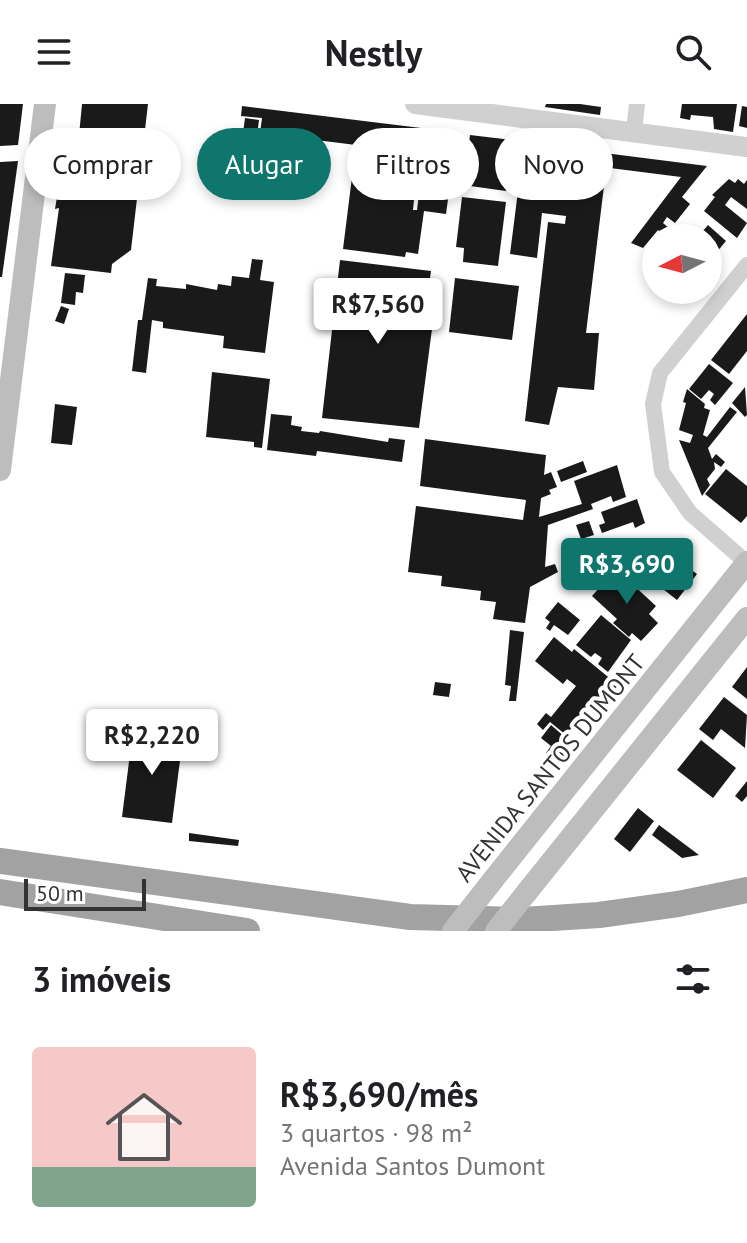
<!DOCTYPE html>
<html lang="pt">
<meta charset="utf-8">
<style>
:root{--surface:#fff;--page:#f6f6f6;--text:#202124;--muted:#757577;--accent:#0f766e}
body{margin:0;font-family:"PT Sans",sans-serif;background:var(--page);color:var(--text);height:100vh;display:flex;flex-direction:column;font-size:30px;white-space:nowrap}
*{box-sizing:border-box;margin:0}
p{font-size:26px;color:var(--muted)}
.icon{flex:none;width:44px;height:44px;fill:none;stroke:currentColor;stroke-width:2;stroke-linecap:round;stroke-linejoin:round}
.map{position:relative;height:827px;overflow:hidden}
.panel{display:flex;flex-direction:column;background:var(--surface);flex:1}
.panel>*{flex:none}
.guide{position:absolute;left:24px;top:24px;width:700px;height:72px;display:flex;gap:16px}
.needle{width:52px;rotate:264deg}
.controls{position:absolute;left:642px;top:120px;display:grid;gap:16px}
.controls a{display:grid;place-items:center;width:80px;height:80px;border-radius:50%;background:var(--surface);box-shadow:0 4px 12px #0003;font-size:40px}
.scale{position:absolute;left:24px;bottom:20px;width:122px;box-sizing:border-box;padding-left:8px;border:4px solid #333;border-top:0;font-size:22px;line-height:28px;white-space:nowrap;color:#333;-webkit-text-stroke:6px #fff;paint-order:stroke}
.price{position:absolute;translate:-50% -68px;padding:0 18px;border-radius:8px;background:#fff;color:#222;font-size:26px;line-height:52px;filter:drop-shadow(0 2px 4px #0008)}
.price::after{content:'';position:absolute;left:50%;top:48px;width:24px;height:18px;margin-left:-12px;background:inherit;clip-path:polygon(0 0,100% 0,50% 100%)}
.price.on{background:var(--accent);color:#fff}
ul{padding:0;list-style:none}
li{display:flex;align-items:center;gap:24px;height:200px;padding:0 32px}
li span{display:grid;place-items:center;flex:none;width:224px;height:160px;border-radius:8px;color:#555}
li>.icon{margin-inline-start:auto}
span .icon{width:96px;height:96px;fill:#fffc;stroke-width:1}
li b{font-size:34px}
h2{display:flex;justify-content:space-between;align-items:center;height:96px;padding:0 32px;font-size:34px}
.chip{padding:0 28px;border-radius:36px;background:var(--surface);box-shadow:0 4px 12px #0003;font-size:28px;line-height:72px}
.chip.on{background:var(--accent);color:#fff}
header{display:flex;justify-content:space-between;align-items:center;height:104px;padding:0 32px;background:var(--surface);font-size:36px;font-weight:700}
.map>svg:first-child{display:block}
.building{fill:#1a1a1a}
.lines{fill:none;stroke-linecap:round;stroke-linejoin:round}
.minor{stroke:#d0d0d0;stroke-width:16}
.tertiary{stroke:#d0d0d0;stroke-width:20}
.secondary{stroke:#bdbdbd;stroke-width:22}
.trunk{stroke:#a2a2a2;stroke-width:26}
.secondary-bridge{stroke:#bdbdbd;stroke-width:22}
.labels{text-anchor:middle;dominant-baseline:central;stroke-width:8;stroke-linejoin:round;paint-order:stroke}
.street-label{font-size:24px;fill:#333;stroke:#fff}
</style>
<header><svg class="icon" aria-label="menu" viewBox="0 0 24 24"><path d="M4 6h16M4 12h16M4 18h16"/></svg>Nestly<svg class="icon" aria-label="search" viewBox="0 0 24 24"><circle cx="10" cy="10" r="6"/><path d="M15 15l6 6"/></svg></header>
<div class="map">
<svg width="747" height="827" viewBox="0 0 747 827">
<rect width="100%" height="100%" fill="#fff"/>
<!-- building -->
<g class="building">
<polygon points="0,0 23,0 18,41 0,42"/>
<polygon points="82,0 148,0 131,146 112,160 111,169 51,162 59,104 55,105 62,62 76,63"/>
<polygon points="546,0 580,0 601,3 600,11 545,3"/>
<polygon points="682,0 737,0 733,28 714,25 713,13 691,11 690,16 680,14"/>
<polygon points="242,2 421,24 413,106 417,106 427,27 457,30 455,40 466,41 462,68 452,66 446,110 424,107 418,150 406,148 405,153 343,145 356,41 316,36 315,47 308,46 306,67 256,61 262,14 241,12"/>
<polygon points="742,2 747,3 747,24 739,22"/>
<polygon points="245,14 259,16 256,38 242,36"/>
<polygon points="470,31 513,36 506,87 463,81"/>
<polygon points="541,41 707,62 682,93 690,100 675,119 667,113 663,119 680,134 668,134 658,126 643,144 631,139 681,73 539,55"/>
<polygon points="18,57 2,173 0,173 0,58"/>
<polygon points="583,62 603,64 602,74 605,74 586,229 599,229 594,286 558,283 549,321 525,317 548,118 565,120 566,112 542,109 537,154 510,150 518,87 559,92 562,69 582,72"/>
<polygon points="729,75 735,79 738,75 744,80 747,76 747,105 731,93 725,101 747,119 737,134 704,107 715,93 712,91"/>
<polygon points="462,93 506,98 498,162 463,158 464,144 456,143"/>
<polygon points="708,121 726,137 716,149 708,142 708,134 697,134"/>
<polygon points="252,155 263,156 260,176 274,178 265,249 223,244 224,232 163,224 163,218 152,216 146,269 132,267 138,216 142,216 148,174 157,175 156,182 186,185 186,180 217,186 218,180 231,182 232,172 249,174"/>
<polygon points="340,156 431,167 423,224 432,225 419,324 322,314"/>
<polygon points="65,169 85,171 83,189 76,188 75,201 61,199"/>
<polygon points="455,174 519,182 512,236 449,228"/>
<polygon points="61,202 69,205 64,220 55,217"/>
<polygon points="747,210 747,247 729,270 711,256"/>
<polygon points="709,260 733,279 715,301 710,296 714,290 709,286 701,295 689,285"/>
<polygon points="212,268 270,275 262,344 254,343 254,338 206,333"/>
<polygon points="745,283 747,311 745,313 732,299"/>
<polygon points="687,285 705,300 704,304 710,306 703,331 707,333 730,303 737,308 708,344 712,355 716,350 725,358 721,363 714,358 715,365 707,375 710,381 702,392 679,336 690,339 693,331 679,326 686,299 683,298"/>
<polygon points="55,300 77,303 72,341 51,339"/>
<polygon points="271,310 292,312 291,321 302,323 301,327 319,329 320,327 388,338 389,334 405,336 402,358 317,347 316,352 267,346"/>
<polygon points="425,335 546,351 544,371 551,368 557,383 549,386 551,390 541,394 539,413 582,400 574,377 617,361 626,393 613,398 611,392 591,400 593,405 548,421 545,463 555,460 558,468 530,483 525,519 493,515 496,498 480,496 481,487 441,482 442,472 408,468 416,402 523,416 526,396 420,382"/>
<polygon points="583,357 587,368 561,378 557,367"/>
<polygon points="726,365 747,382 747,412 741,419 705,390"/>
<polygon points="637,395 645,419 635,424 633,418 602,429 599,421 605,419 601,408"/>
<polygon points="589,417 594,431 581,435 576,421"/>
<polygon points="632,434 648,447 642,454 647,459 638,470 617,453"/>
<polygon points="659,454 677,468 683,460 697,470 677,496 645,471"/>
<polygon points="616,465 656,502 649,510 658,519 641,537 632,529 629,533 613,519 617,515 592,492"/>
<polygon points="558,498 580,516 568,531 554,521 550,527 546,524 550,518 545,514"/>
<polygon points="601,511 631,536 608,568 598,560 602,554 595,549 591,553 576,541"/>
<polygon points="510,526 524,528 516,597 509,597 511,582 505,581"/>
<polygon points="554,533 572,548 574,545 618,581 588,619 580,613 566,631 550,618 543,626 537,620 546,609 551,613 576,582 567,575 563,580 535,557"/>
<polygon points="747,563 747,595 732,583"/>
<polygon points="435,578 451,580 449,593 433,591"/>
<polygon points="724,593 747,611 745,644 721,625 713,636 699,625"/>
<polygon points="551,621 574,641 559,659 546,649 551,642 541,634"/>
<polygon points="133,626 183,633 172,719 122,713"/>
<polygon points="701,636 736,664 713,694 677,666"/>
<polygon points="747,677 747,692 742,698 735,692"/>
<polygon points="638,704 654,717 630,748 614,735"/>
<polygon points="659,721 699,751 682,754 652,731"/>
<polygon points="189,729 239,736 238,742 189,737"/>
</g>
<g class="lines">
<!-- minor -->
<g class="minor">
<polyline points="634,27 637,0"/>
<polyline points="747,161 660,269 653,300 662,368 690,409 747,459"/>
</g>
<!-- tertiary -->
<polyline class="tertiary" points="415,0 747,43"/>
<!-- secondary -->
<g class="secondary">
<polyline points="0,366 45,0"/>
<polyline points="493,776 747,458"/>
<polyline points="527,788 747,514"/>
</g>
<!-- trunk -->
<g class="trunk">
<polyline points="0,757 410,813 523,816 599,811 678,800 747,786"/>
<polyline points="0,788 247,827"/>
</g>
<!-- secondary-bridge -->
<g class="secondary-bridge">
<polyline points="453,827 493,776"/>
<polyline points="496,827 527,788"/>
</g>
</g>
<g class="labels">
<!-- street labels -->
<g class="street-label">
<text transform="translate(550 664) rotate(-51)">AVENIDA SANTOS DUMONT</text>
</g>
</g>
</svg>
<div class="controls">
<a><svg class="needle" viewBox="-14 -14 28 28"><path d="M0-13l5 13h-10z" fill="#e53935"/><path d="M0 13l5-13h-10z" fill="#757577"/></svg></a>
</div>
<div class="scale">50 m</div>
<b class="price" style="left:378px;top:242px">R$7,560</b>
<b class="price on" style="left:627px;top:502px">R$3,690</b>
<b class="price" style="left:152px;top:673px">R$2,220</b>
<div class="guide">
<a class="chip">Comprar</a>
<a class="chip on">Alugar</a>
<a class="chip">Filtros</a>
<a class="chip">Novo</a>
</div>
</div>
<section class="panel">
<h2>3 imóveis<svg class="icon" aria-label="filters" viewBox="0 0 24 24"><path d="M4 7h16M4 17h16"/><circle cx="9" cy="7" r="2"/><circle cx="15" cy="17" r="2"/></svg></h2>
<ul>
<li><span style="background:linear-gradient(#f6c9c9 75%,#7fa58c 0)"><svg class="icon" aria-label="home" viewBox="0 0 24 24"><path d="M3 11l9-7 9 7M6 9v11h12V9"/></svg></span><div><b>R$3,690/mês</b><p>3 quartos · 98 m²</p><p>Avenida Santos Dumont</p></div></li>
</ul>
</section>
